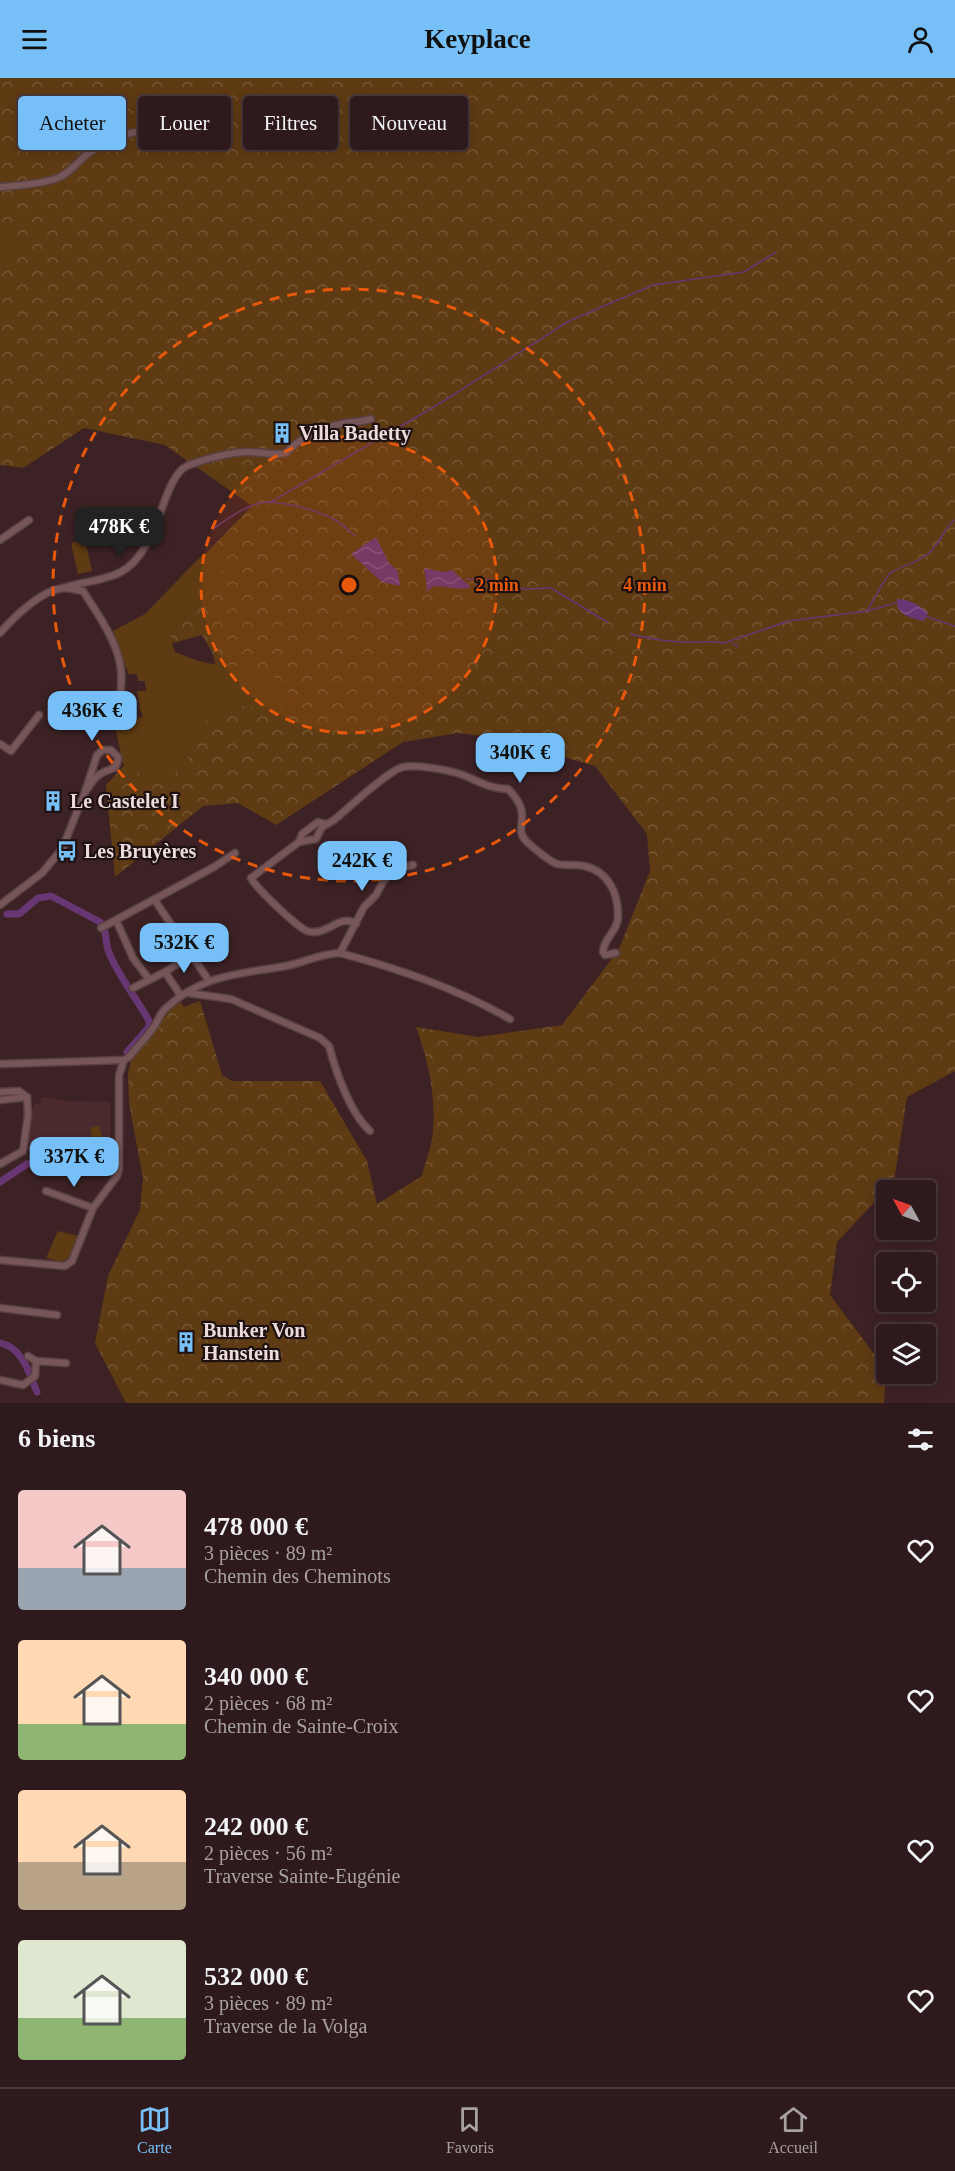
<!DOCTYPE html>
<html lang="fr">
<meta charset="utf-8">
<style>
:root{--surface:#2e1a1c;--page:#3a2729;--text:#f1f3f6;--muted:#a7a1a3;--line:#49383b;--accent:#77c0f7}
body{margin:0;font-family:"Times New Roman",serif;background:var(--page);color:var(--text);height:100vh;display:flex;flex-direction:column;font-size:22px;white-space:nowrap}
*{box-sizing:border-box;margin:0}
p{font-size:20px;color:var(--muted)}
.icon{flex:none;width:33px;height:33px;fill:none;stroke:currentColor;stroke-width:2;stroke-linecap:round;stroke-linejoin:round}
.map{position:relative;height:1325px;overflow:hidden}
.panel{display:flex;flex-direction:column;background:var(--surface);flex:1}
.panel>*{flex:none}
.hud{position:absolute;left:18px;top:18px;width:600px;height:54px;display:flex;gap:12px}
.needle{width:39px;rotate:310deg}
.buttons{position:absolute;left:876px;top:1102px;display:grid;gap:12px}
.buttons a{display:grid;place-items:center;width:60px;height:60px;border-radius:6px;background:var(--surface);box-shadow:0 3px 15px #0003,0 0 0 2px var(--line);font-size:30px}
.price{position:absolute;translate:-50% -51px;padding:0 14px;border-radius:12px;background:var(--accent);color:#111;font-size:20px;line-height:39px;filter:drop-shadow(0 2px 3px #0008)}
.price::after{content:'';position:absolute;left:50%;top:36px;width:18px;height:14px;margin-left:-9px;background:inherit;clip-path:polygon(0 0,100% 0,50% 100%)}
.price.active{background:#222;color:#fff}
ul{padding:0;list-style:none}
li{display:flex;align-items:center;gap:18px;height:150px;padding:0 18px}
li span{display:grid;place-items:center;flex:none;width:168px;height:120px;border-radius:6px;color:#555}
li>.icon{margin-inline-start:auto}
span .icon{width:72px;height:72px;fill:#fffc;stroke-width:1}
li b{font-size:26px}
h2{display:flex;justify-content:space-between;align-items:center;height:72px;padding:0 18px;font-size:26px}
.chip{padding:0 21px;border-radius:6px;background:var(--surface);box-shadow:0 3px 15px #0003,0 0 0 2px var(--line);font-size:21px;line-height:54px}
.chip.active{background:var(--accent);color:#111}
header{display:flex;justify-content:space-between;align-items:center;height:78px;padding:0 18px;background:var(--accent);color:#111;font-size:27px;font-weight:700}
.menu{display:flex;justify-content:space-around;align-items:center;height:84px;border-top:2px solid var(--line);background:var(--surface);font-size:16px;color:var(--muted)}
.menu a{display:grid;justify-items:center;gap:3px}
.menu .active{color:var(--accent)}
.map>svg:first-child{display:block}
.built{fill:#4b2a2e}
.forest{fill:url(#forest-crowns)}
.park{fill:#5f3b13}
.water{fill:url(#water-waves)}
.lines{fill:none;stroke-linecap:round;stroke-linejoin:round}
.stream{stroke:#683672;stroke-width:1.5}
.canal{stroke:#683672;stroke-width:7}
.minor-casing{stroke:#584143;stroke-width:9}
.minor{stroke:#765659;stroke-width:6}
.ring{fill:none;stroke:#e8590c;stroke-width:3;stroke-dasharray:10 8}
.labels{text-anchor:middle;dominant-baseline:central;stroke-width:4.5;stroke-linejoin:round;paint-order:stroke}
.poi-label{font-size:20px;font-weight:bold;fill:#eddadb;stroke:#1c1011;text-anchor:start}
.centre{fill:#e8590c;stroke:#1c1011;stroke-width:3}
.ring-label{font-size:18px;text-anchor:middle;font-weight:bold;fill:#e8590c;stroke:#1c1011;stroke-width:4.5;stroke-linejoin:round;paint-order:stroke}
</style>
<header><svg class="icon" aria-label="menu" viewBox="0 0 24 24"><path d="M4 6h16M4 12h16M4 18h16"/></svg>Keyplace<svg class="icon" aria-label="person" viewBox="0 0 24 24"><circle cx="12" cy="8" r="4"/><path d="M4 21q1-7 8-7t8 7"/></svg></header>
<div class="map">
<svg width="955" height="1325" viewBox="0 0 955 1325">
<defs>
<pattern id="forest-crowns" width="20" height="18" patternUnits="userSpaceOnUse" patternTransform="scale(1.5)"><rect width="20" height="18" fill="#5f3b13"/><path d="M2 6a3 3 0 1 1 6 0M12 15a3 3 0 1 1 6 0" fill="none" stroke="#765735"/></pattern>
<pattern id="water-waves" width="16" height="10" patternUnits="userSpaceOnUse" patternTransform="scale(1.5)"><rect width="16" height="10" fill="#683672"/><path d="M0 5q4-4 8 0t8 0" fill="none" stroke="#7e5286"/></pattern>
</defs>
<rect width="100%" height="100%" fill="#3d2225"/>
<!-- built -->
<polygon class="built" points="42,1019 69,1023 110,1024 111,1077 106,1079 88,1079 27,1072 31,1031 34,1030 34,1025 40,1027"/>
<!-- forest -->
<path class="forest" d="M0,0H955V993L907,1019L894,1103L837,1164L830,1217L886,1292L884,1325H126L95,1265L108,1198L140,1132L143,1100L129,1025L128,996L131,982L172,928L179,922L184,929L200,923L222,997L232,1003H320L367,1083L377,1126L422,1098C425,1084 432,1068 433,1053C436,1018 428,981 416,949L478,959L562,947L619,871L650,793L647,756L595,688L498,660L458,655L403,664L276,747L238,725L203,728L115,799L106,707L156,653L219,598L212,574L202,557L159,569L189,493L252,428L165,367L84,350L23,390L0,387Z"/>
<!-- park -->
<g class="park">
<path d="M0,155L11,157L18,162C23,176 14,187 0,191Z"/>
<polygon points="85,462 92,493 78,496 71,465"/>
<path d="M204,475L223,492L178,540L170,561L175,574C186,578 196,583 207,585C235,590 283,586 291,622L287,628C280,629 271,630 264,630C247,629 234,625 218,633C194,646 197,679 176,694C169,699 158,699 149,700L123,686L116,653L143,638L139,629L140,628L137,613H146L145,603H138L137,596H129L125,587L121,582L113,553L145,536Z"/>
<polygon points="99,1048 105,1069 95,1072 90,1050"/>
<polygon points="58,1153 78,1158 69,1179 62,1184 46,1180"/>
</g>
<!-- water -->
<g class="water">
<polygon points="376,459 389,485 398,493 400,508 382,504 351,476"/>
<polygon points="424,490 443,494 452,492 471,509 463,511 434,508 426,514 427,509"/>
<path d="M897,521C909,521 919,527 928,535L924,543C912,541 894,536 897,521Z"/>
</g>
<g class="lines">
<!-- stream -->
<g class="stream">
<polyline points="269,425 442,324 569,243 653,207 744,194 776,174"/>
<path d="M214,450C228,441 243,429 260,425C279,421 320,433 337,443C344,447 349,453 355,458"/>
<polyline points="467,501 491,502"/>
<polyline points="504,506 525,511 551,510 607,544"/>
<polyline points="868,533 895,525"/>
<polyline points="925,538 955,548"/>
<path d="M630,556C647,560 664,563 681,564C696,565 710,562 724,565L789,543L867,533C873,524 885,498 892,494C904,487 918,485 929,475C938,468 944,451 954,442"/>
<polyline points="732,565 738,569"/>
</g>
<!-- canal -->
<g class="canal">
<path d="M7,836H19L38,820L51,818L100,844C107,852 105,862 108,872C117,897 137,920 149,943V949L127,974"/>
<polyline points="0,1104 27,1086 36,1085"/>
<path d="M0,1265C23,1270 29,1295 37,1314"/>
</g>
<!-- minor casing -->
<g class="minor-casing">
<g id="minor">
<path d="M0,109C15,108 47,105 60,99C69,95 77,85 85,78C114,56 132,52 168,52"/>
<polyline points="0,462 29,442"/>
<path d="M63,510C81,504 104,503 121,494C160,473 162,399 187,388C201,382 234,373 249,374C262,374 273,378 286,375C300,358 329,347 352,344C359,344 364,343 371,341"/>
<path d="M0,555C14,539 42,511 65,510C70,510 77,512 83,513C106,549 131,581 118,626"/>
<polyline points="0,666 11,673 39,637"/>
<polyline points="299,764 302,756 318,744 325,746"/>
<polyline points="154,821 209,903"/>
<path d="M0,827L42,795L62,771L85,714L97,677L103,672H111L118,679C118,693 110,690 102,695C94,699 90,707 85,714"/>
<polyline points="116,842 133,880 149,901"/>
<path d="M356,846C342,836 330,853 316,854C313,854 309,854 307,853C296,848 257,811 251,800L299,764L316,761L322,749L334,742C351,728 382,698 400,690C412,685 447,692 460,696C477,702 489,711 508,711C515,718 523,728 522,739C522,749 518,755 527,764C535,771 547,782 557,786C565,788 576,786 584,788C608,793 618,815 618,837C619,852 603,861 603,874L605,877L616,875"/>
<polyline points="101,850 214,789 235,775"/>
<polyline points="340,875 364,829 376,817 384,802 400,790 413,787"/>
<polyline points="165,894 181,918"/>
<polyline points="133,910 165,894 191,877"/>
<path d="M188,915L231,921L320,960L329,968C336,994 350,1035 370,1053"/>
<path d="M0,986L124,982L129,979C137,969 146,960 153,950C158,944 159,937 165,931C202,896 240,896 286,888C306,884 318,876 340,875C399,891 456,910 510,941"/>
<polyline points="0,1014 19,1013 27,1019"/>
<polyline points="0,1022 27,1019"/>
<polyline points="0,1086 23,1073 28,1037 27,1019"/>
<polyline points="46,1113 93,1130"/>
<polyline points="0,1182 65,1188 72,1183 93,1130 117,1098 119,1090 119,997 124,982"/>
<polyline points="0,1230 57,1237"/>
<polyline points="28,1278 36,1283"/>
<polyline points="0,1302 23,1307 35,1298 36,1283 66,1285"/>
</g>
</g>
<!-- minor -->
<use href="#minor" class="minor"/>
</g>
<!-- distance rings -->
<circle cx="349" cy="507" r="148" fill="#e8590c" fill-opacity=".12"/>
<g class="ring">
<circle cx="349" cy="507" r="148"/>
<circle cx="349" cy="507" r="296"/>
</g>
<!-- icons -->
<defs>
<g id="building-bare" transform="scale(1.62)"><path d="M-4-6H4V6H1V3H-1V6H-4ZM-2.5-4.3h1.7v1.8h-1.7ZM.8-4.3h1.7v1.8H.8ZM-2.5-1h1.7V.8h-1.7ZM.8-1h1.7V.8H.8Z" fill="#77c0f7" stroke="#1c1011" stroke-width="2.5" paint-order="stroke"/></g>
<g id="bus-bare" transform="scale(1.62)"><path d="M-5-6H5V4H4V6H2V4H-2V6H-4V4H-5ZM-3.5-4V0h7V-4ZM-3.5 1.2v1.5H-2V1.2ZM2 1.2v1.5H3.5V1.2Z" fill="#77c0f7" stroke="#1c1011" stroke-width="2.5" paint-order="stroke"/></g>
</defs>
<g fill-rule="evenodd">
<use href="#building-bare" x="282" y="355"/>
<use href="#building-bare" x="53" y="723"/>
<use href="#bus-bare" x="67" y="773"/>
<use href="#building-bare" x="186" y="1264"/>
</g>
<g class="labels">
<!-- poi labels -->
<g class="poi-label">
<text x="299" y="355">Villa Badetty</text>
<text x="70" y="723">Le Castelet I</text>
<text x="84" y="773">Les Bruyères</text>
<text x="203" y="1252">Bunker Von<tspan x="203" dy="23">Hanstein</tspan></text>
</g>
</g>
<circle cx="349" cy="507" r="9" class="centre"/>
<g class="ring-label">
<text x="497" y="513">2 min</text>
<text x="645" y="513">4 min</text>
</g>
</svg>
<div class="buttons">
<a><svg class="needle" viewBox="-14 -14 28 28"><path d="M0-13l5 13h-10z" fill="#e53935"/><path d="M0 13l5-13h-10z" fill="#a7a1a3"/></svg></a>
<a><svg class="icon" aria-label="locate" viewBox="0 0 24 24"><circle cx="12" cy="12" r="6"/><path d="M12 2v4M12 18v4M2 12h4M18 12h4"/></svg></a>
<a><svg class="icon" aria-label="layers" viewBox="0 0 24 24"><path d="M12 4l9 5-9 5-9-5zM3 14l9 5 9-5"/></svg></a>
</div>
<b class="price active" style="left:119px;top:480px">478K €</b>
<b class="price" style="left:92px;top:664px">436K €</b>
<b class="price" style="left:520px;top:706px">340K €</b>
<b class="price" style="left:362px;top:814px">242K €</b>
<b class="price" style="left:184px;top:896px">532K €</b>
<b class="price" style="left:74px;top:1110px">337K €</b>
<div class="hud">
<a class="chip active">Acheter</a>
<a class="chip">Louer</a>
<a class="chip">Filtres</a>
<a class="chip">Nouveau</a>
</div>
</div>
<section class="panel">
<h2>6 biens<svg class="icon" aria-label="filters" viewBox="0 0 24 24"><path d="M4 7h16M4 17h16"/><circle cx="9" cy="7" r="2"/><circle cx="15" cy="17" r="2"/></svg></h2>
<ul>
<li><span style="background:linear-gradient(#f6c9c9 65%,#9aa5b1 0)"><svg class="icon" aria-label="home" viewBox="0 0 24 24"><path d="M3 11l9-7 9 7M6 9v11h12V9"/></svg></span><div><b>478 000 €</b><p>3 pièces · 89 m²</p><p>Chemin des Cheminots</p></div><svg class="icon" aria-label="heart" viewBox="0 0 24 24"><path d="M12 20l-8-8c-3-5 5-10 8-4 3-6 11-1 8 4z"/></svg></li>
<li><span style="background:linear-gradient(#ffd9b3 70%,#8fb573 0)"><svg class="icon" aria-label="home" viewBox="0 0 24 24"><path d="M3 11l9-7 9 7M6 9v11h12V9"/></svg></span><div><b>340 000 €</b><p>2 pièces · 68 m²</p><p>Chemin de Sainte-Croix</p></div><svg class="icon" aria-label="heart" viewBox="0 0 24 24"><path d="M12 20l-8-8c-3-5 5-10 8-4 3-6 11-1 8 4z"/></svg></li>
<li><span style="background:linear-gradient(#ffd9b3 60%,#b9a48a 0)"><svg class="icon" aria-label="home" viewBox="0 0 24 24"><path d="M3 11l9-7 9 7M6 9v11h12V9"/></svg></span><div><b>242 000 €</b><p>2 pièces · 56 m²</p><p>Traverse Sainte-Eugénie</p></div><svg class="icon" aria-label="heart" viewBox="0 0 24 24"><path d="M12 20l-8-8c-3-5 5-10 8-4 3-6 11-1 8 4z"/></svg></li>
<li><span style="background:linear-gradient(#dfe7d0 65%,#8fb573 0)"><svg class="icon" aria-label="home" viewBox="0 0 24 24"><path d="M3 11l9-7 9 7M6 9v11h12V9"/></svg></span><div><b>532 000 €</b><p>3 pièces · 89 m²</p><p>Traverse de la Volga</p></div><svg class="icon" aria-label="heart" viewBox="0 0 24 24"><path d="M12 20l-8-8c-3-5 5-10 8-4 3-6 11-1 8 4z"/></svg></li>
</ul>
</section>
<nav class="menu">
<a class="active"><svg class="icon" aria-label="map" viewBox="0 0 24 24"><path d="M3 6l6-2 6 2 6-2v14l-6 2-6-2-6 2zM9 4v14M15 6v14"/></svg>Carte</a>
<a><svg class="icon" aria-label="saved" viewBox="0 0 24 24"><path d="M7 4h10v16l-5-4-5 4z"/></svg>Favoris</a>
<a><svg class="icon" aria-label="home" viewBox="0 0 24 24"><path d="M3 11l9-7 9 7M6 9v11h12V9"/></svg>Accueil</a>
</nav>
